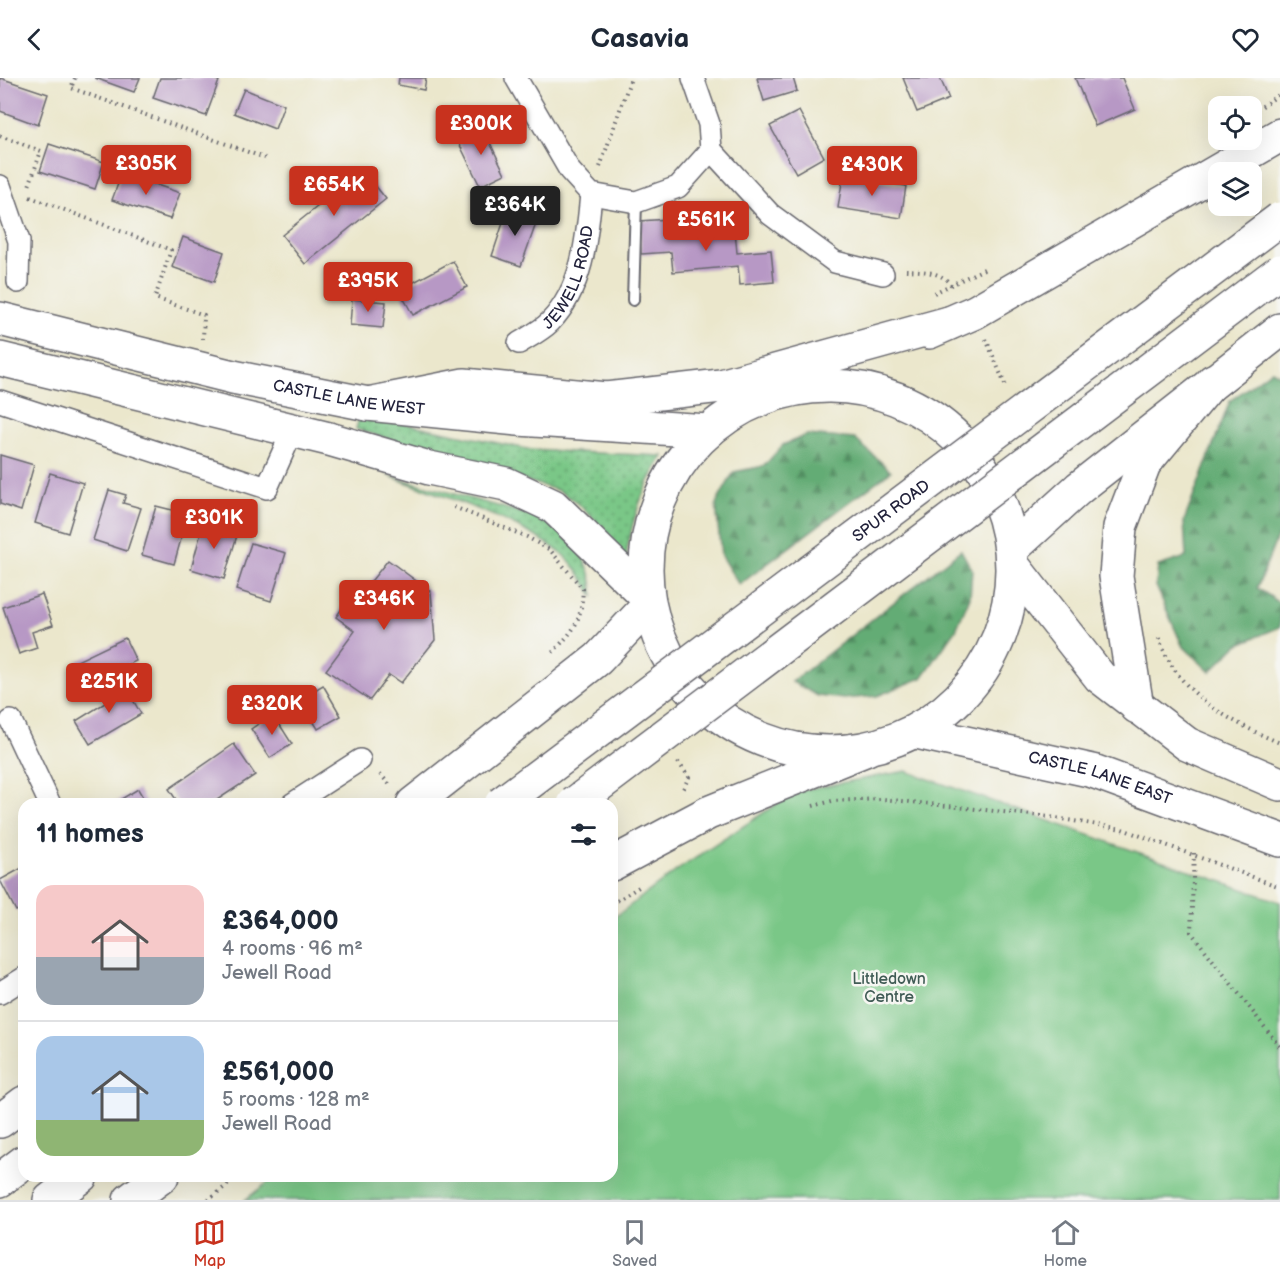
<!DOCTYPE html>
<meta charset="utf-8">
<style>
:root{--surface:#fff;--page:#f2f2f3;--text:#1f2937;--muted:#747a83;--line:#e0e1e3;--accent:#c8321e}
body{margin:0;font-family:"Balsamiq Sans",sans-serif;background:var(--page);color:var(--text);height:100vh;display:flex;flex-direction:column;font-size:22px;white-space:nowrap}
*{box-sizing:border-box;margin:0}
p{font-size:20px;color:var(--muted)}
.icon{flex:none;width:33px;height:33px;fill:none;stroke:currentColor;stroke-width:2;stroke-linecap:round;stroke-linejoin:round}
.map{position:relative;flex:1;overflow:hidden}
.panel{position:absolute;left:18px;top:720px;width:600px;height:384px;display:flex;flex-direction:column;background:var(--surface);border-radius:18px;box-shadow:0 6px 24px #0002}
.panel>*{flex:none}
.tools{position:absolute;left:1208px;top:18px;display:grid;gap:12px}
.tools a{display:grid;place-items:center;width:54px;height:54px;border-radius:12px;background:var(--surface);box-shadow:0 6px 24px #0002;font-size:30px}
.price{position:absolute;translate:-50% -51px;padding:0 14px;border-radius:6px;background:var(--accent);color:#fff;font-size:20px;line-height:39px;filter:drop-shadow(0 2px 3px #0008)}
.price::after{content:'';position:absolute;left:50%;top:36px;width:18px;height:14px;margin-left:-9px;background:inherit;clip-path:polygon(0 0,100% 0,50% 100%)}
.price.active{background:#222;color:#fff}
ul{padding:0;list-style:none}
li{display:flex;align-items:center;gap:18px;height:150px;padding:0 18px}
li+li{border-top:2px solid var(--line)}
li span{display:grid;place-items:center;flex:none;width:168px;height:120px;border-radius:18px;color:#555}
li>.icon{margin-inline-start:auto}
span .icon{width:72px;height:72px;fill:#fffc;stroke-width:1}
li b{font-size:26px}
h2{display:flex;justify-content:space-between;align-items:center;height:72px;padding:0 18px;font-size:26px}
header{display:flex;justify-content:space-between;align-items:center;height:78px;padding:0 18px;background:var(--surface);font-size:27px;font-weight:700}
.dock{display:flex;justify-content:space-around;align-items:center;height:84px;border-top:2px solid var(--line);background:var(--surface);font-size:16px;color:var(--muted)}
.dock a{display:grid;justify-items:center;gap:3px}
.dock .active{color:var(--accent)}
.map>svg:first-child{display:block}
.grass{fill:url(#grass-dots);stroke:#4e7461;stroke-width:1.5}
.forest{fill:url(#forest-firs);stroke:#426758;stroke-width:1.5}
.green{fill:#7ac787;stroke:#4e7461;stroke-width:1.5}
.building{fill:#b798c5}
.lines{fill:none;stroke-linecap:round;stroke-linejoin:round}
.service-casing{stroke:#68676e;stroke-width:14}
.minor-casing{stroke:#68676e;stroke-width:24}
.primary-casing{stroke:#68676e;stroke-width:36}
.trunk-casing{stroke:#68676e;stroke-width:36}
.path{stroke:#68676e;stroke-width:4;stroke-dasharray:1.5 4.5;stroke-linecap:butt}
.service{stroke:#fff;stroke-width:10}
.minor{stroke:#fff;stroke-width:21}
.primary{stroke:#fff;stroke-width:33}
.trunk{stroke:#fff;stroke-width:33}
.trunk-bridge-casing{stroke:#68676e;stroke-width:36;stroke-linecap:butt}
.trunk-bridge{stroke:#fff;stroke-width:33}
.labels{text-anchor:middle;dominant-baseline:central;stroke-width:5;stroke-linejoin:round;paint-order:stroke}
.street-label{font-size:16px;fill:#22223b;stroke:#f6f6f2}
.park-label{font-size:16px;fill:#415c56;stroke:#f6f6f2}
</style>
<header><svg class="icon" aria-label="back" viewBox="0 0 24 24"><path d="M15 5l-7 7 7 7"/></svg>Casavia<svg class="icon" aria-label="heart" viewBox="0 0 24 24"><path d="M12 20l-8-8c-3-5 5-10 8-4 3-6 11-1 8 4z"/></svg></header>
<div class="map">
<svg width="1280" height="1122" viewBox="0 0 1280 1122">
<defs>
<pattern id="grass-dots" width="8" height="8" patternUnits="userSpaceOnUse" patternTransform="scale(1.5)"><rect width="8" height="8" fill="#7ac787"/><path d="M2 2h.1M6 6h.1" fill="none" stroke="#64a170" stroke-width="1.8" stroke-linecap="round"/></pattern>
<pattern id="forest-firs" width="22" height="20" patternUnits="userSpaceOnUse" patternTransform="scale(1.5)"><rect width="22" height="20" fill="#63ac74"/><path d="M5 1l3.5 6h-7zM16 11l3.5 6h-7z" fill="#518c60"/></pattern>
</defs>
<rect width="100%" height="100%" fill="#f6f6f2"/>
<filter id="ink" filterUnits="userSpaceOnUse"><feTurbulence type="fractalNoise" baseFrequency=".0167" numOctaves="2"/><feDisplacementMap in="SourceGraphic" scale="12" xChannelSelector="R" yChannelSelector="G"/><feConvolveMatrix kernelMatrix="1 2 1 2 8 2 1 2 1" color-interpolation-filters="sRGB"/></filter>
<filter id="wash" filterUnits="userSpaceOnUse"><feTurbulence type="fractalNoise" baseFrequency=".008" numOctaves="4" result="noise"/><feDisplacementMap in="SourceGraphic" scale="24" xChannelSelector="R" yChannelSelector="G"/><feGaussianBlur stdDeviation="1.35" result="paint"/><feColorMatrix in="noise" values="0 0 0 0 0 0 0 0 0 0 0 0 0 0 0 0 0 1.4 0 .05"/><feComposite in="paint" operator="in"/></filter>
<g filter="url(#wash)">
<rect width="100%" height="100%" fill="#ebe7cc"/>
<!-- grass -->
<g class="grass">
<path d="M360,336L532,372L663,378C659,387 653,395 649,403C636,429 629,457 625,485C607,456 590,431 560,413L356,351Z"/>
<path d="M387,397L537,439C568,456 594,480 593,518C584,503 577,488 563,477C523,443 438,417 387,397Z"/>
</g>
<!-- forest -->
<g class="forest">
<polygon points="1272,292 1280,297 1280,452 1257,510 1280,525 1280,549 1237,567 1210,594 1182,567 1156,508 1158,488 1186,479 1184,443 1230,323"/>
<polygon points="807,357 855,361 891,393 739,507 721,478 716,426 734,394 764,388 783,367"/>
<polygon points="961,472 972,492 970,519 956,552 922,600 877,618 844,621 818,618 792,604"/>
</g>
<!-- green -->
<polygon class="green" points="906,693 1280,824 1280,1122 245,1122 276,1098 612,1098 612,841 676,793 796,713"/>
<g id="blocks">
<!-- building -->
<g class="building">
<polygon points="0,0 48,16 38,47 0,33"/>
<polygon points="95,0 140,0 134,14"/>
<polygon points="160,0 211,0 219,3 206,38 153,20"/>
<polygon points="399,0 426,0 424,12 398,7"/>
<polygon points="757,0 793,0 797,13 764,23"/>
<polygon points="903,0 940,0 949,21 917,34"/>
<polygon points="1075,0 1122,0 1135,31 1095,48"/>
<polygon points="244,11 284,27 275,51 234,35"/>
<polygon points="799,33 824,79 796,95 770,48"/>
<polygon points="482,48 505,96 480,108 457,61"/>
<polygon points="49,66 104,84 95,111 40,93"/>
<polygon points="363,92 386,121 305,186 282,157"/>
<polygon points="122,95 180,115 170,141 112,122"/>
<polygon points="843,98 906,108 901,140 838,130"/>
<polygon points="508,130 538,140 521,188 492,178"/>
<polygon points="669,141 670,159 735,153 737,175 771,172 774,204 740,207 738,188 673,194 671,174 641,176 639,143"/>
<polygon points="183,159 224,174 214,204 172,189"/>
<polygon points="453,183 467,209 413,237 399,212"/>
<polygon points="352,221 386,224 383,250 350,247"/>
<polygon points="0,377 34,387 21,433 0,426"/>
<polygon points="50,395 83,405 68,455 35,445"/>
<polygon points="109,412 126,417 123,425 141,430 127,473 93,462"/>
<polygon points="156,428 188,436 174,486 142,477"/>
<polygon points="204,444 238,454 224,501 191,491"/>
<polygon points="251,465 286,475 271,523 236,512"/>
<polygon points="388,482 431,514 435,562 401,605 389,597 370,622 326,592 355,553 336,539 357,509 364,512"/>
<polygon points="42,516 53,547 32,554 37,570 19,576 3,529"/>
<polygon points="125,560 136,583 88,606 77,583"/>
<polygon points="122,603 141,636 90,666 76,643 110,622 105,613"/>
<polygon points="323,607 341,638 318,651 300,621"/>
<polygon points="273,636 292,666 270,680 251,651"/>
<polygon points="234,666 255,697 211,726 179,726 169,711"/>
<polygon points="138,711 147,726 113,726"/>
<polygon points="22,790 24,829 16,833 0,802"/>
</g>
</g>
</g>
<g filter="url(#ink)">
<use href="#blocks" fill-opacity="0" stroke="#68676e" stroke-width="1.5"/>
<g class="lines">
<!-- service casing -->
<g class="service-casing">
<polyline id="service" points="633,222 636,124"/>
</g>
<!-- minor casing -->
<g class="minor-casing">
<g id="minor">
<polyline points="516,0 570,93 591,116 636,124 678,109 711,72 709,46 693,0"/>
<polyline points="711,72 770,136 835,184 883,196"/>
<polyline points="0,108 19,163 18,204"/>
<path id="s1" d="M519,265C529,259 542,252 550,244C583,210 587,160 591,116"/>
<polyline points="0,323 267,410 292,354"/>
<polyline points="11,643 50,726"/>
<polyline points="292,726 360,682"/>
<polyline points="0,915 24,900"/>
</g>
</g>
<!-- primary casing -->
<g class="primary-casing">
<g id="primary">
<path id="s2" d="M0,241L233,299L368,326L518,341L708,353"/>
<polyline points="0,281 329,361 429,390 506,406 553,428 647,519"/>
<circle cx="829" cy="491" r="183"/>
<polyline points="1014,489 1100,599 1187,666 1280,706"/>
<path id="s3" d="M916,654L1093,693L1280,762"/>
</g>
</g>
<!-- trunk casing -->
<g class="trunk-casing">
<g id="trunk">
<polyline points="929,254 975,234 1280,57"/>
<polyline points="368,326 464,307 606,321 721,308 949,245"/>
<polyline points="1013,470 1079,410 1280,252"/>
<polyline points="1137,629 1116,498 1120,449 1144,386 1213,303"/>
<polyline points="413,726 598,581 648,528"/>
<polyline points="612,786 708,735 867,671"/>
<polyline points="0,1043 24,1025"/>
<polyline points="0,1102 24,1084"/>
<polyline points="50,1122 81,1098"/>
<polyline points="130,1122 162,1098"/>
</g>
</g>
<!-- path -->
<g class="path">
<polyline points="75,0 71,10 265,80"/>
<polyline points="1252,35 1280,16"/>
<polyline points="0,58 41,73 28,111"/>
<polyline points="600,89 631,0"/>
<polyline points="30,119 171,172 155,220 204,237 203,261"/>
<path d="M906,192C922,193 941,193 951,207"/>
<polyline points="934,215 984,191"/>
<polyline points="986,261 1006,309"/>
<path d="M454,429L527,459L550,472L583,511C581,546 574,552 551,576"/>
<path d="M1159,560C1177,616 1229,643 1280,665"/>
<polyline points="678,684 689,699 682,713"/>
<polyline points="380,696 391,708"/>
<polyline points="813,728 832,723 883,721 1050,739 1122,751 1280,809"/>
<polyline points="1194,775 1191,854 1280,969"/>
<polyline points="612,826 642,807"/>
<polyline points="208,1122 239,1098"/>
</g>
<!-- service -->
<use href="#service" class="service"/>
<!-- minor -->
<use href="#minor" class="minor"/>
<!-- primary -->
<use href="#primary" class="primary"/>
<!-- trunk -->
<use href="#trunk" class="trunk"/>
<!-- trunk-bridge casing -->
<g class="trunk-bridge-casing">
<g id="trunk-bridge">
<path id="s4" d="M501,726L1280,141"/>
<polyline points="574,726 1280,193"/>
</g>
</g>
<!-- trunk-bridge -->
<use href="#trunk-bridge" class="trunk-bridge"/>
</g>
</g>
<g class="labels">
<!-- street labels -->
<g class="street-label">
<text stroke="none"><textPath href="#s1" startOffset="87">JEWELL ROAD</textPath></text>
<text stroke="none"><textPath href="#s2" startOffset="358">CASTLE LANE WEST</textPath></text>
<text stroke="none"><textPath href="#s4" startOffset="488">SPUR ROAD</textPath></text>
<text stroke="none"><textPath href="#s3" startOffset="190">CASTLE LANE EAST</textPath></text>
</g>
<!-- park labels -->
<g class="park-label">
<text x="889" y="901">Littledown<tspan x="889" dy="18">Centre</tspan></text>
</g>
</g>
</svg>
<div class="tools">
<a><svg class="icon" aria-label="locate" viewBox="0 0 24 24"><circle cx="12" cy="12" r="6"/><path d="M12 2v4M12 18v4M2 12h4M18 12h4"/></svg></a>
<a><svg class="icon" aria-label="layers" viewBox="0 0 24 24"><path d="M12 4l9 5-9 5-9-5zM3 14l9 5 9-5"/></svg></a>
</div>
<b class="price" style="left:481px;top:78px">£300K</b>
<b class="price" style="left:146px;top:118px">£305K</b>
<b class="price" style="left:872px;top:119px">£430K</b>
<b class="price" style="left:334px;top:139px">£654K</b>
<b class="price active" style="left:515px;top:159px">£364K</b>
<b class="price" style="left:706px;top:174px">£561K</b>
<b class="price" style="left:368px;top:235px">£395K</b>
<b class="price" style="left:214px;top:472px">£301K</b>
<b class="price" style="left:384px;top:553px">£346K</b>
<b class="price" style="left:109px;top:636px">£251K</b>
<b class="price" style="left:272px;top:658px">£320K</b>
<section class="panel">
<h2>11 homes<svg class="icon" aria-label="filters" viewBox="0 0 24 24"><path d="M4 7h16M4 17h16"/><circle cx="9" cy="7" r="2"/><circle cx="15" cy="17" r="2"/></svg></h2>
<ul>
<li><span style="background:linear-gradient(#f6c9c9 60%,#9aa5b1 0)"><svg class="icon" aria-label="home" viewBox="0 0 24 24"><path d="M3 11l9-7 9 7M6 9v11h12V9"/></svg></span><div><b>£364,000</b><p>4 rooms · 96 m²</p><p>Jewell Road</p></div></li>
<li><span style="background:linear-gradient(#a9c7e8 70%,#8fb573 0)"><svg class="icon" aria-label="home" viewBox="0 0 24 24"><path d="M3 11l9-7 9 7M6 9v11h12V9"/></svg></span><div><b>£561,000</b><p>5 rooms · 128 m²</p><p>Jewell Road</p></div></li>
</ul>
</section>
</div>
<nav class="dock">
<a class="active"><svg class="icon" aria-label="map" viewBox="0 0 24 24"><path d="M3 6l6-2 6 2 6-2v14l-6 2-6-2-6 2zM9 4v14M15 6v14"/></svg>Map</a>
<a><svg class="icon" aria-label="saved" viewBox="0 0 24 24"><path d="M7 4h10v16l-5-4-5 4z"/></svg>Saved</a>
<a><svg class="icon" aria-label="home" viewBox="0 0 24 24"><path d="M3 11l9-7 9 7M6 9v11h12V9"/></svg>Home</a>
</nav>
